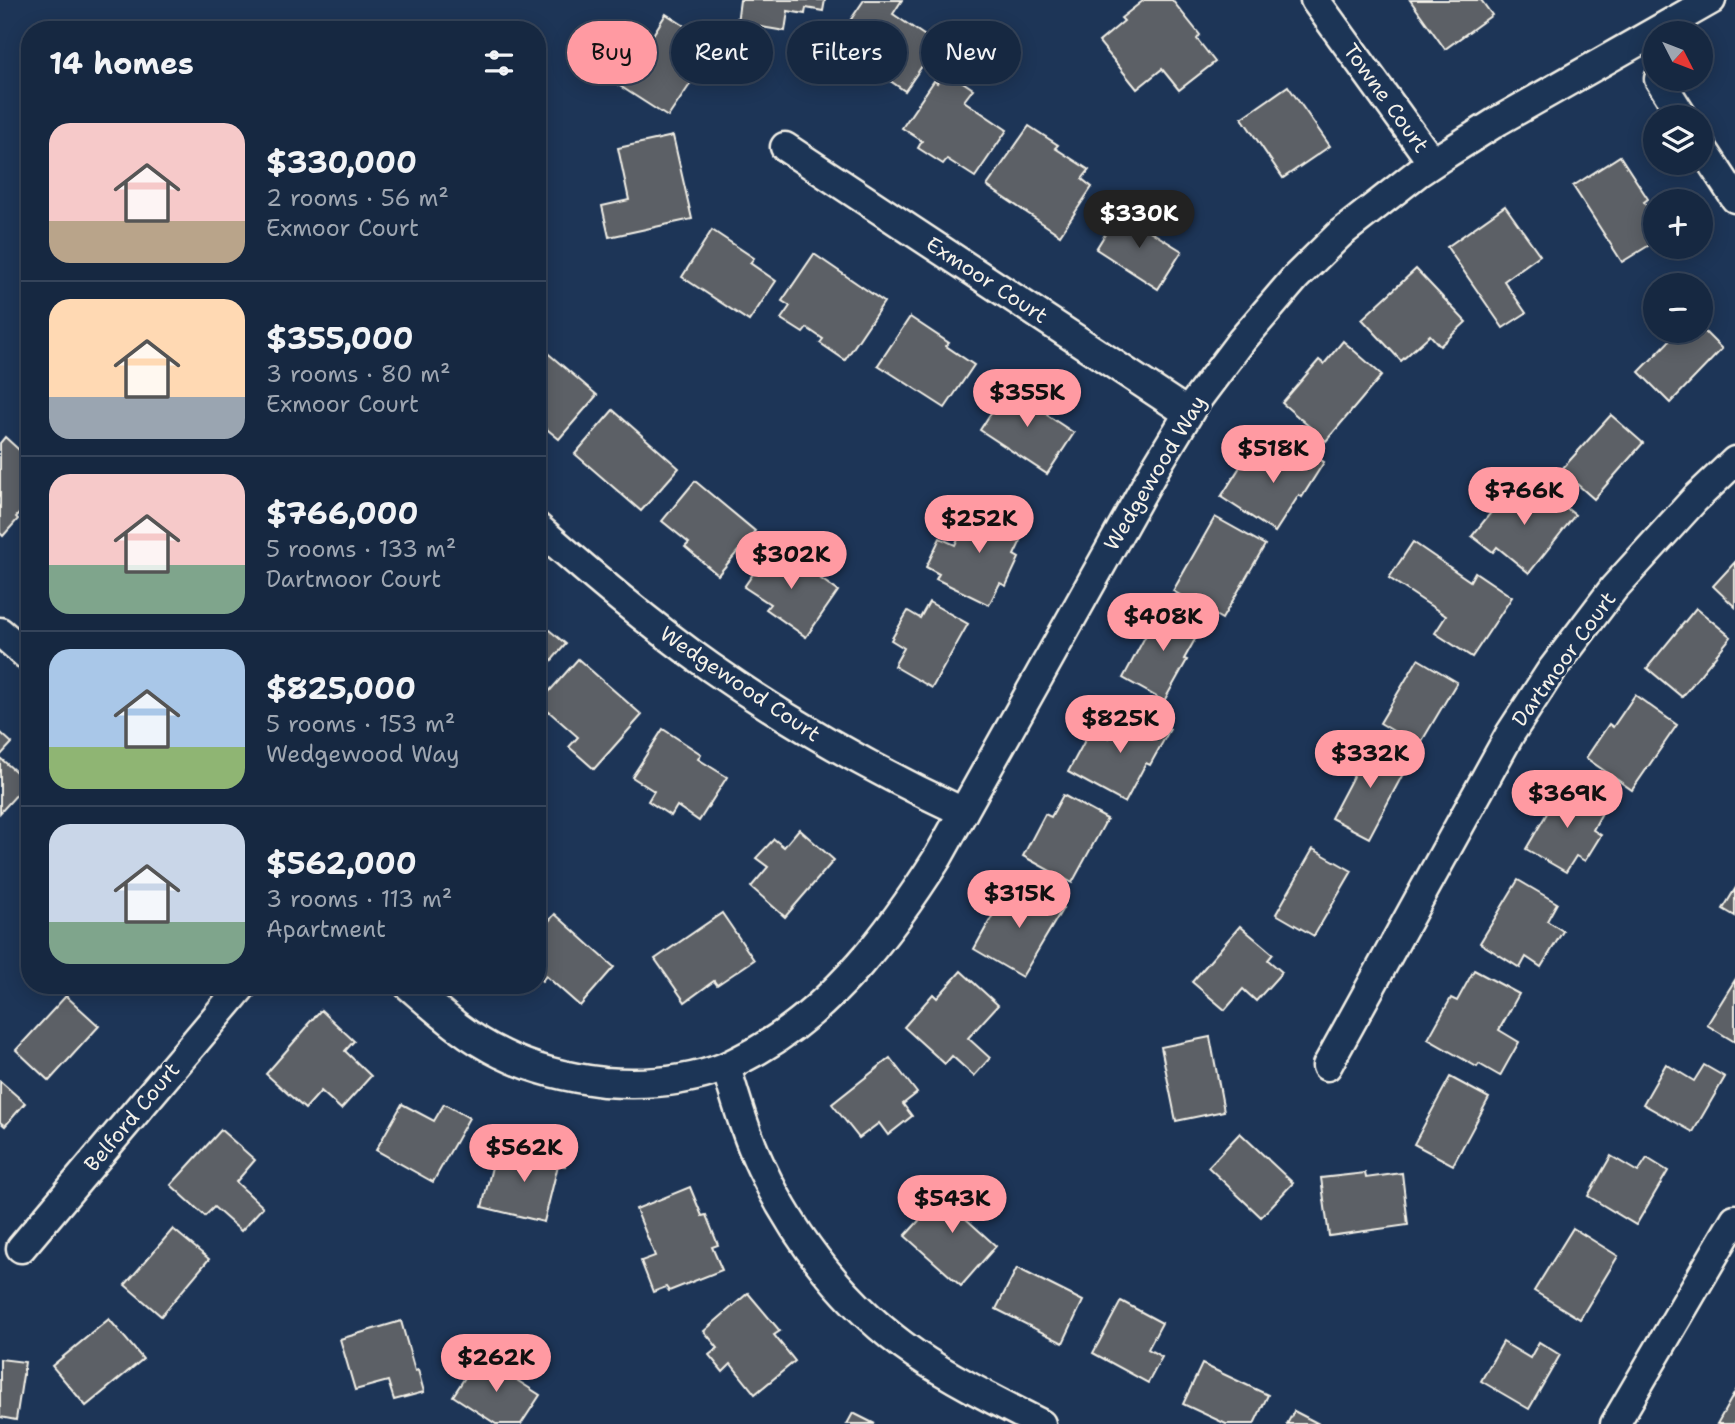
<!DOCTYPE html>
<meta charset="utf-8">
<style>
:root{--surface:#162841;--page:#23344c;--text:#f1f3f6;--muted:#9ea6b1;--line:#35445a;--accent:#ff9aa2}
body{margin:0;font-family:"Shantell Sans",sans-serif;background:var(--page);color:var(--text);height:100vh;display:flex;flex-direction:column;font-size:26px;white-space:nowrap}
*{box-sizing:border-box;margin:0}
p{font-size:23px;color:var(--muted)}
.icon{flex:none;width:38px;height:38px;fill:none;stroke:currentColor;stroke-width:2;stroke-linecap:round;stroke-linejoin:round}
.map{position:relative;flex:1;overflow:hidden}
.drawer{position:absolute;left:21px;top:21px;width:525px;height:973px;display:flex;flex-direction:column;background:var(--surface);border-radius:28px;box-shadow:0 4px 18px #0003,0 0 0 2px var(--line)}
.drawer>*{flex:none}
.banner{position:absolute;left:567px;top:21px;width:665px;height:63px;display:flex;gap:14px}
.needle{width:46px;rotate:132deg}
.tools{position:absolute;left:1643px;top:21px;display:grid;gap:14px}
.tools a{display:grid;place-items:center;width:70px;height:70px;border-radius:50%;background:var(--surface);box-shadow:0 4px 18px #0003,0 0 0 2px var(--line);font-size:35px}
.price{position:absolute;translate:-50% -60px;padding:0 16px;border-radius:24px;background:var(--accent);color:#111;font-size:23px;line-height:46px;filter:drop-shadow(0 2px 4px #0008)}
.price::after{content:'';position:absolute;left:50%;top:42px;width:21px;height:16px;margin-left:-10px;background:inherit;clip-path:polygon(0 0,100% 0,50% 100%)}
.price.active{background:#222;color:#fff}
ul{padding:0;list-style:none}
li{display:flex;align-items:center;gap:21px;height:175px;padding:0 28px}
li+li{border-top:2px solid var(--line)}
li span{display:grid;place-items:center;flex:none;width:196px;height:140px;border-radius:21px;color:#555}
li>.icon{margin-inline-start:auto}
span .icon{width:84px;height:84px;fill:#fffc;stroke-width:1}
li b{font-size:30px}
h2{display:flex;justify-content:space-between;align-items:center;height:84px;padding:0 28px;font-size:30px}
.chip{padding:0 24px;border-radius:32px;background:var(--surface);box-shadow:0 4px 18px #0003,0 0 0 2px var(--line);font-size:24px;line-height:63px}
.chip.active{background:var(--accent);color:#111}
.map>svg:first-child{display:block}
.building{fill:#5b6066;stroke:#f4f1e8;stroke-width:2}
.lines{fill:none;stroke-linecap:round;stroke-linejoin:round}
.street-casing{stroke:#f4f1e8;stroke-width:33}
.street{stroke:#1d3557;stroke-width:28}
.labels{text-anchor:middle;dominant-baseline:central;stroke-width:6;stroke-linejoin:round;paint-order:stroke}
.street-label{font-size:21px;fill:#f4f1e8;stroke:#1d3557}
</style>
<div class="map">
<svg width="1735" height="1424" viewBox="0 0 1735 1424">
<rect width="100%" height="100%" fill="#1d3557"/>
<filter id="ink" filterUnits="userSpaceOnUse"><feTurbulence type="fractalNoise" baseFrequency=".0143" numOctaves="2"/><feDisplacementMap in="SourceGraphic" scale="14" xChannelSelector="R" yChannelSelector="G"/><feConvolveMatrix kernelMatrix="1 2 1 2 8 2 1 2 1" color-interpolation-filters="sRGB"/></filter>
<g filter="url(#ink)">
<!-- building -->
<g class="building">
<polygon points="740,0 825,0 823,11 806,8 805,14 788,11 785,31 737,23"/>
<polygon points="864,0 902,0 893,14 937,44 905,91 835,43"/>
<polygon points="1144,0 1172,0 1200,35 1197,39 1215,62 1179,90 1162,69 1137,89 1099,42 1124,21 1121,18"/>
<polygon points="1410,0 1481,0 1492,15 1445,49"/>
<polygon points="666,14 716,46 668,117 609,79 628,50 639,57"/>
<polygon points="945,70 973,89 964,101 1007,130 975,177 947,159 943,164 918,148 922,141 902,128 934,81 937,83"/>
<polygon points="1288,86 1330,146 1283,178 1242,118"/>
<polygon points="1029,126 1058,145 1055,148 1089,170 1082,179 1092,187 1060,235 987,186"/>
<polygon points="673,136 692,219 609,237 602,206 629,200 618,148"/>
<polygon points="1620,156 1648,199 1644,202 1656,220 1656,241 1622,262 1573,186"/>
<polygon points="1505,206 1540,255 1504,281 1526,313 1503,328 1447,247"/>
<polygon points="1119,212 1182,251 1158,289 1096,249"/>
<polygon points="712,230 754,258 750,263 776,281 749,321 682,277"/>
<polygon points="814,254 884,302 845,360 820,343 823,339 807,328 803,333 781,319 790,306 782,301"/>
<polygon points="1416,269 1466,322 1440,346 1430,335 1401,361 1362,319"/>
<polygon points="910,317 949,343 946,346 974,365 945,408 878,365"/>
<polygon points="1701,328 1722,349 1670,403 1639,372 1679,331 1701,331"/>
<polygon points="1343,341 1382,375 1326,441 1282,403 1319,360 1324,364"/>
<polygon points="537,344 597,395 559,439 537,421"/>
<polygon points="1011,382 1051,409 1047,415 1074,433 1047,474 980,430"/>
<polygon points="613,410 679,468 641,511 575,454"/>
<polygon points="1611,415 1643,443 1594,499 1561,470"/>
<polygon points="5,437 30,460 30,502 16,517 18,519 3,536 0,533 0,443"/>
<polygon points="1290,440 1324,462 1302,497 1299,495 1275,532 1221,497 1247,456 1264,467 1274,452 1280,456"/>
<polygon points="695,481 755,531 718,575 685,547 689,543 662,521"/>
<polygon points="1539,486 1575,515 1529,573 1497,547 1493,552 1472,536 1509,490 1526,503"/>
<polygon points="976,502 1027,528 1014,555 1019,558 1006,586 1000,583 989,605 936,579 939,574 926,567 940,538 955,545"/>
<polygon points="1215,517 1265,545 1222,619 1173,591"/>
<polygon points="1413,542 1470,581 1475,572 1512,597 1472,657 1435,633 1446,616 1389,578"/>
<polygon points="773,545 838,591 806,637 766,609 770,604 744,587"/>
<polygon points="1735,562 1735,607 1713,586"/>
<polygon points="929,602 968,624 932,688 894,666 904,648 891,640 908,611 920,618"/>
<polygon points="1162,605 1202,627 1184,659 1187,660 1164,701 1123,678"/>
<polygon points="1696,608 1731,637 1682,697 1647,668"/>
<polygon points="537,620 566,644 537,677"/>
<polygon points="578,659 642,715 594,769 569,747 578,737 539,703"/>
<polygon points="1418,659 1457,682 1419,746 1380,723"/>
<polygon points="1635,695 1677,725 1632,790 1586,758 1609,724 1613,727"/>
<polygon points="1132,708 1170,729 1150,765 1146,763 1125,803 1068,772 1091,729 1109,738 1117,723 1122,726"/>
<polygon points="663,729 701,754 698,759 727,777 699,821 677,806 671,816 648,801 654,791 632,777"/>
<polygon points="0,732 12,743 0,756"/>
<polygon points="1371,742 1406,760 1400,771 1404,772 1369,838 1331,818"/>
<polygon points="0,758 28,782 0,813"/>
<polygon points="1563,786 1604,809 1593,830 1601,835 1585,861 1576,856 1566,872 1526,849"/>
<polygon points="1063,795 1107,819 1072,883 1023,856 1045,814 1051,817"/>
<polygon points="799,829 834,860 785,917 751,887 768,867 756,858 774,839 784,847"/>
<polygon points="1313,849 1352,871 1314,936 1276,914"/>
<polygon points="1518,880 1557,903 1547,921 1563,931 1541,967 1526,957 1520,968 1480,943"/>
<polygon points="1020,883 1063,908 1022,977 974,949 995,911 1001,914"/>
<polygon points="1735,889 1735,916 1723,909"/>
<polygon points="722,913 754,960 717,985 714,981 685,1002 655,959"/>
<polygon points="555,914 614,967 580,1006 546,976 542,981 537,976 537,934"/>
<polygon points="1240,926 1273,954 1268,960 1282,972 1256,1001 1243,989 1225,1010 1192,982"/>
<polygon points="1474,970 1519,994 1499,1030 1519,1042 1500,1076 1479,1064 1477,1067 1428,1039 1451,998 1457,1001"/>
<polygon points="961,971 998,1005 968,1038 990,1058 974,1076 952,1056 945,1064 904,1027 933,994 937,998"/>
<polygon points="1735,980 1735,1042 1707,1025"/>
<polygon points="66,996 99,1026 49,1081 16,1050"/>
<polygon points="321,1010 354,1041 345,1051 371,1076 341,1109 321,1091 305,1109 266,1074 308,1026 307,1025"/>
<polygon points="1210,1037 1224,1111 1176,1121 1161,1047"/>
<polygon points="890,1058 917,1093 903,1104 912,1116 888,1135 879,1123 859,1138 832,1104"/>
<polygon points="1666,1064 1694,1081 1704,1065 1725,1077 1693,1132 1643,1104"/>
<polygon points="1450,1077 1489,1098 1453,1165 1414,1144"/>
<polygon points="0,1081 25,1103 5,1126 0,1122"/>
<polygon points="402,1104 434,1121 444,1104 469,1118 433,1182 376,1150"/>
<polygon points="221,1130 255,1160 236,1182 263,1207 241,1231 214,1207 205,1216 171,1185"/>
<polygon points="1240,1133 1293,1183 1261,1217 1208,1167"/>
<polygon points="541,1147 568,1153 565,1166 558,1165 544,1222 482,1207 495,1155 522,1162 523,1157 538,1161"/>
<polygon points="1611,1156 1638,1172 1647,1158 1668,1171 1636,1225 1588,1196"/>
<polygon points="1365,1173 1366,1178 1402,1173 1408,1225 1329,1236 1321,1178"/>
<polygon points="955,1181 979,1203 965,1218 996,1246 961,1286 905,1236"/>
<polygon points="690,1187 702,1216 706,1215 718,1245 712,1247 722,1270 669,1291 666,1287 653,1292 641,1261 655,1256 636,1209"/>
<polygon points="1573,1228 1618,1256 1580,1319 1534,1291"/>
<polygon points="173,1229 209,1259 161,1316 125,1285"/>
<polygon points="1017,1268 1083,1301 1063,1343 996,1309"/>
<polygon points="748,1293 780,1331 774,1335 795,1361 755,1394 731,1364 723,1372 709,1355 718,1348 704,1331"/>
<polygon points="1121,1301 1162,1323 1148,1349 1162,1357 1148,1383 1093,1353"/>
<polygon points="109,1319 143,1359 86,1406 52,1366"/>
<polygon points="401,1321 415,1371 418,1370 424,1392 394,1400 388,1381 355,1390 340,1339"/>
<polygon points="1503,1342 1530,1358 1539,1342 1560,1355 1529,1409 1481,1381"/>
<polygon points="479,1356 540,1395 521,1424 496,1424 453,1396"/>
<polygon points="0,1359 25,1362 16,1420 0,1417"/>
<polygon points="1202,1364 1268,1395 1254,1424 1226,1424 1183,1404"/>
<polygon points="1735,1392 1735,1424 1717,1424"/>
<polygon points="1294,1411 1319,1424 1287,1424"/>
<polygon points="853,1413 875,1424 847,1424"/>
</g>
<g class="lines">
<!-- street casing -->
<g class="street-casing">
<g id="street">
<polyline points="1315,0 1432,162"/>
<polyline points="1659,79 1683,117"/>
<polyline points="1701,146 1735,198"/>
<polyline points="785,147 1188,413"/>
<path d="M537,527C593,576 649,624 710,667C790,723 875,771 963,812"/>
<polyline points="0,632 30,658"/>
<path d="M408,985C438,1011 466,1037 502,1054C534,1070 569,1078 604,1082C645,1085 687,1082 725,1067C736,1062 747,1056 758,1050C835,1006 891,931 938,857L1156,467L1196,401L1242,340L1296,277L1341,233L1419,172L1446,154L1498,121L1711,0"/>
<polyline points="1327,1066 1510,734 1551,671 1614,588 1695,499 1735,461"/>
<path d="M726,1067C736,1100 746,1135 761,1167C795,1240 848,1308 915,1354C955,1381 998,1402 1041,1424"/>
<polyline points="21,1248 243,985"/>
<polyline points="1615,1424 1735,1219"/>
</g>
</g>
<!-- street -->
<use href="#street" class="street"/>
</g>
</g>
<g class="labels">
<!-- street labels -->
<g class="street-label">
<text transform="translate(1386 98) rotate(54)">Towne Court</text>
<text transform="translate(987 280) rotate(33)">Exmoor Court</text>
<text transform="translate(1155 473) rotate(-59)">Wedgewood Way</text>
<text transform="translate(1564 659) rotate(-54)">Dartmoor Court</text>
<text transform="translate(740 684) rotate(34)">Wedgewood Court</text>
<text transform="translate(132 1117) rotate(-50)">Belford Court</text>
</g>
</g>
</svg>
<div class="tools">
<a><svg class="needle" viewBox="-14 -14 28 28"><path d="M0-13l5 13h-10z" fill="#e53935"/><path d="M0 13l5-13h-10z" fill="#9ea6b1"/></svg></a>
<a><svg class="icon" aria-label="layers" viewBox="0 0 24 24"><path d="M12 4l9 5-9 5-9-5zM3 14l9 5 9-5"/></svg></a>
<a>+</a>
<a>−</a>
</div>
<b class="price active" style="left:1139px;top:250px">$330K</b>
<b class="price" style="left:1027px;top:429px">$355K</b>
<b class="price" style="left:1273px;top:485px">$518K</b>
<b class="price" style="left:1524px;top:527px">$766K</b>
<b class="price" style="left:979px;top:555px">$252K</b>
<b class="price" style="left:791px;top:591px">$302K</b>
<b class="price" style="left:1163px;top:653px">$408K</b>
<b class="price" style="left:1120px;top:755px">$825K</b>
<b class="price" style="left:1370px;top:790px">$332K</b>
<b class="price" style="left:1567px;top:830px">$369K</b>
<b class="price" style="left:1019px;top:930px">$315K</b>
<b class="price" style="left:524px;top:1184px">$562K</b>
<b class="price" style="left:952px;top:1235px">$543K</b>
<b class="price" style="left:496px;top:1394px">$262K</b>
<div class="banner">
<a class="chip active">Buy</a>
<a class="chip">Rent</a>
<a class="chip">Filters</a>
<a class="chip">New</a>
</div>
<section class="drawer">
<h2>14 homes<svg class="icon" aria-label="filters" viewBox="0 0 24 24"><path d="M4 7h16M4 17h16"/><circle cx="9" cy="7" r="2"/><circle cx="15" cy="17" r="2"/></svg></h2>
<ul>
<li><span style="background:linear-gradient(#f6c9c9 70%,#b9a48a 0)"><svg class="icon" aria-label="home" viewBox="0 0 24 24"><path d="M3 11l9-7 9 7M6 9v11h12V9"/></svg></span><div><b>$330,000</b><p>2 rooms · 56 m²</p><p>Exmoor Court</p></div></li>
<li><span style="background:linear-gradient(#ffd9b3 70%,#9aa5b1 0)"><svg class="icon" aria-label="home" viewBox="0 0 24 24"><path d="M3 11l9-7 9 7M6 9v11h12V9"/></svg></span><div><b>$355,000</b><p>3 rooms · 80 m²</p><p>Exmoor Court</p></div></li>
<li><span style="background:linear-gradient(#f6c9c9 65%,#7fa58c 0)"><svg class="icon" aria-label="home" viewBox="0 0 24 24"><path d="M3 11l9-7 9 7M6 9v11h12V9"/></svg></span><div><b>$766,000</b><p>5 rooms · 133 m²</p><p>Dartmoor Court</p></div></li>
<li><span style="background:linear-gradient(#a9c7e8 70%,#8fb573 0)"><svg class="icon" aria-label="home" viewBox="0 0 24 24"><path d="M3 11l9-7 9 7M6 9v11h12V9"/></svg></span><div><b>$825,000</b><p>5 rooms · 153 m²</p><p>Wedgewood Way</p></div></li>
<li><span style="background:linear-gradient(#c9d6e8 70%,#7fa58c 0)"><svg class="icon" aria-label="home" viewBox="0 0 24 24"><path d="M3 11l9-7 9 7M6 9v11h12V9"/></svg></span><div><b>$562,000</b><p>3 rooms · 113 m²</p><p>Apartment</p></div></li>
</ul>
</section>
</div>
